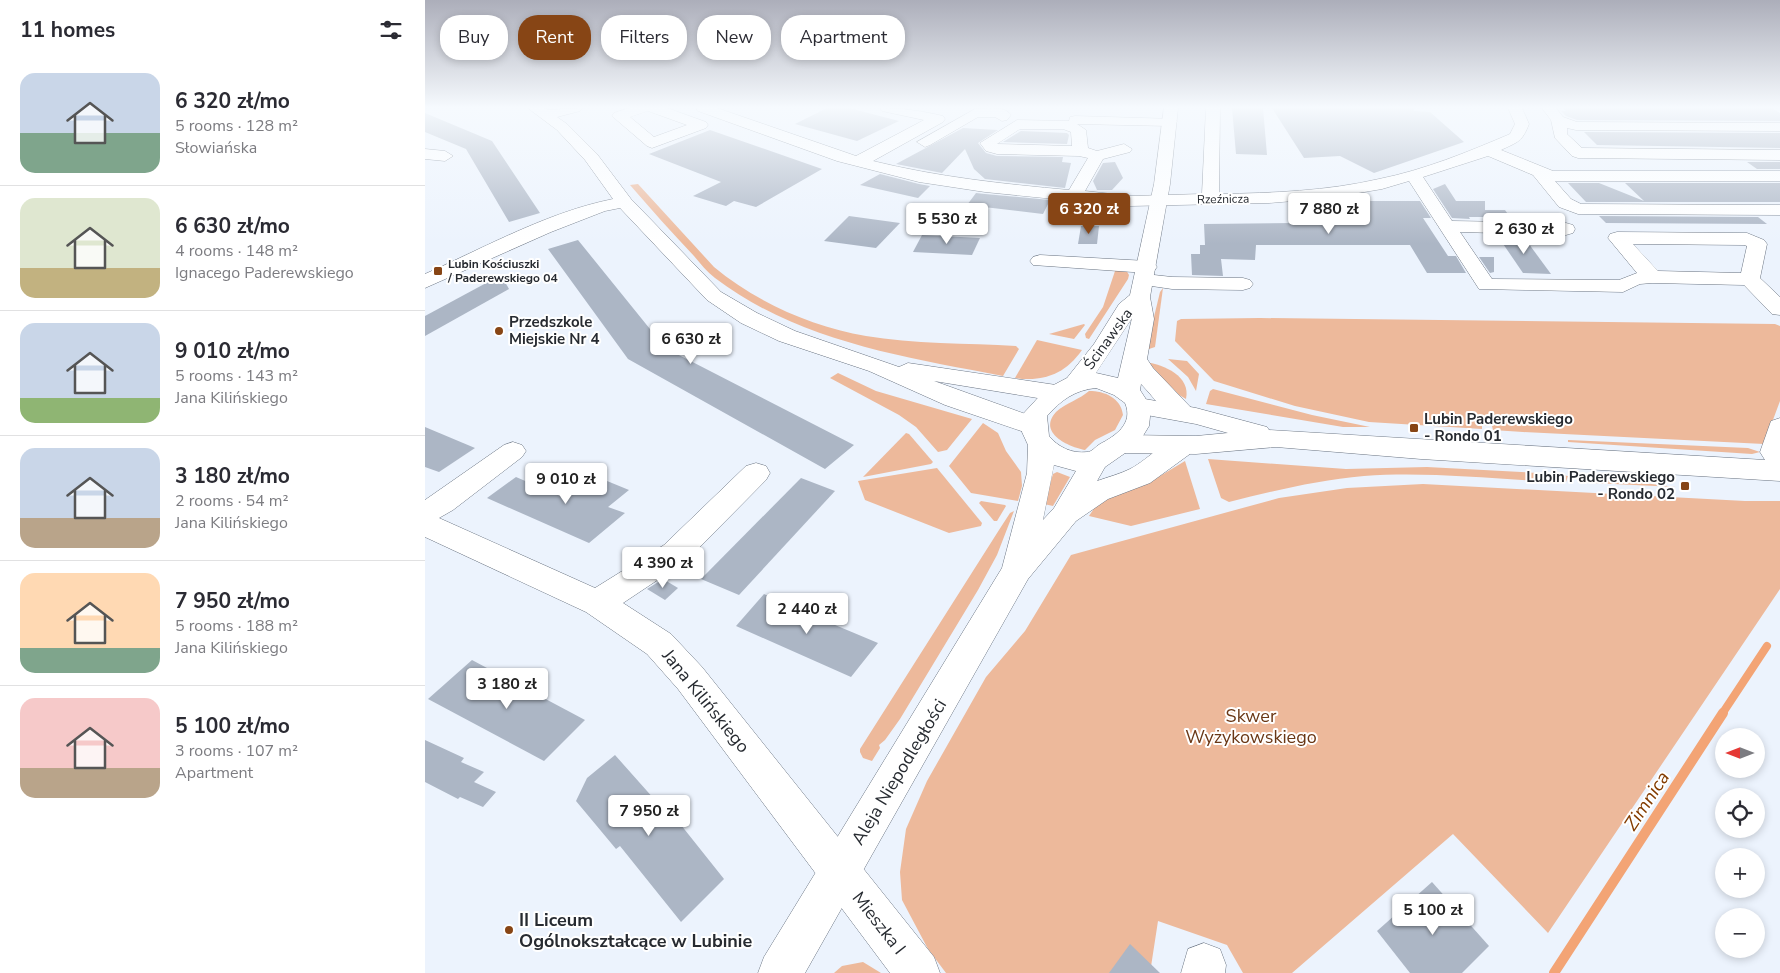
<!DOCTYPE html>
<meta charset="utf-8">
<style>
:root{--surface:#fff;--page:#f2f2f3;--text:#2b2b33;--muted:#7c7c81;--line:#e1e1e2;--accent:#874515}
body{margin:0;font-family:"Nunito Sans",sans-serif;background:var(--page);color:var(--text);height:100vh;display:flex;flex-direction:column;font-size:19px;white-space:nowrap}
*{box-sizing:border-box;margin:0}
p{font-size:16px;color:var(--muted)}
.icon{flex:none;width:28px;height:28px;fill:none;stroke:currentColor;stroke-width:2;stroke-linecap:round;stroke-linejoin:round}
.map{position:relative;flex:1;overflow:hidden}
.drawer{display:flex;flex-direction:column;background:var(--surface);width:425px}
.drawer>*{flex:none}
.hud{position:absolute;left:15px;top:15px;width:475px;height:45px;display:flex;gap:10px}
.needle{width:32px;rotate:270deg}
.buttons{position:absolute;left:1290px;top:728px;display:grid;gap:10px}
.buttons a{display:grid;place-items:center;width:50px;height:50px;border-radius:50%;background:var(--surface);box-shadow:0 2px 8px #0003;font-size:25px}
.price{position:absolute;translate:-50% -42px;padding:0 11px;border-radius:5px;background:#fff;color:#222;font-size:16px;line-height:32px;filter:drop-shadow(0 1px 2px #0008)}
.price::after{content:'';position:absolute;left:50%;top:30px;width:15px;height:11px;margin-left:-8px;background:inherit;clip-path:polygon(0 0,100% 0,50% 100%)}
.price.selected{background:var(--accent);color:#fff}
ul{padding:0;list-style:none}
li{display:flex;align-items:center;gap:15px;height:125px;padding:0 20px}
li+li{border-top:1px solid var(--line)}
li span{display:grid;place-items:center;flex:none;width:140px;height:100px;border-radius:15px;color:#555}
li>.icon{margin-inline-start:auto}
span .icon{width:60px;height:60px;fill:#fffc;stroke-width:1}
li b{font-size:21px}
h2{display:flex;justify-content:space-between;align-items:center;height:60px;padding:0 20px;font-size:21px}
.tag{padding:0 18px;border-radius:20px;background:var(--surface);box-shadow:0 2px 8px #0003;font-size:18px;line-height:45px}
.tag.selected{background:var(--accent);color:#fff}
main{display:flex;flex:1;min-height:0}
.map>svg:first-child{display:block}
.green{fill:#edb99b}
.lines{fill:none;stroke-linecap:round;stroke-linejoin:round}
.stream-far1{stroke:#f3a475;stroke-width:8}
.stream{stroke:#f3a475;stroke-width:10}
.building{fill:#acb6c5}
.minor-casing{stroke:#6a7482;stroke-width:1}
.major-casing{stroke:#6a7482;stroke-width:1}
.minor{fill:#fff;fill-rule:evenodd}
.major{fill:#fff;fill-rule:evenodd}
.poi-dot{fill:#874515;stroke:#fff;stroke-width:2}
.labels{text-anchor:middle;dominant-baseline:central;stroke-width:4;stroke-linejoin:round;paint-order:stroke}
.far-street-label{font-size:12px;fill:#272b31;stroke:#fff}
.far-poi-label{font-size:12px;font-weight:bold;fill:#272b31;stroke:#fff;text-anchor:start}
.poi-label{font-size:15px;font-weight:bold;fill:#272b31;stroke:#fff;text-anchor:start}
.street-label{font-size:15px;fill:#272b31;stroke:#fff}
.near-street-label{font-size:18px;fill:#272b31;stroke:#fff}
.near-park-label{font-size:18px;fill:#6a3715;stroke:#fff}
.near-poi-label{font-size:18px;font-weight:bold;fill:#272b31;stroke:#fff;text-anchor:start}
.near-water-label{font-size:19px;font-style:italic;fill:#833c01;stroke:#fff}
</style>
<main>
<section class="drawer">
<h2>11 homes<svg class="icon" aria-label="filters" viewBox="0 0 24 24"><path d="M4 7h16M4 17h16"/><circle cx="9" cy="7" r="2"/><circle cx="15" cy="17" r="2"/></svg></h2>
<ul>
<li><span style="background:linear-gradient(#c9d6e8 60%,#7fa58c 0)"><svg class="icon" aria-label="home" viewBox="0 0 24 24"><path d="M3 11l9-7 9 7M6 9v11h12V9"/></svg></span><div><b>6 320 zł/mo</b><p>5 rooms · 128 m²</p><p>Słowiańska</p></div></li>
<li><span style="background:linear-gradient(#dfe7d0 70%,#c2b280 0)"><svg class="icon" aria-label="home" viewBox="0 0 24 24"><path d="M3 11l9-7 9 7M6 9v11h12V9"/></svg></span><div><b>6 630 zł/mo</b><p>4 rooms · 148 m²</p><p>Ignacego Paderewskiego</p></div></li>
<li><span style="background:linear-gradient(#c9d6e8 75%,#8fb573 0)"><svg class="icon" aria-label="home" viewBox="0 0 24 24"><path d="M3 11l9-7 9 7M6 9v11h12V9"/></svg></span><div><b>9 010 zł/mo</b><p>5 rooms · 143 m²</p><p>Jana Kilińskiego</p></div></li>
<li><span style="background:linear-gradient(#c9d6e8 70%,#b9a48a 0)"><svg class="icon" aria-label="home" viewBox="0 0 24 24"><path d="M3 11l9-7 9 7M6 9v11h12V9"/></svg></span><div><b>3 180 zł/mo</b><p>2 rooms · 54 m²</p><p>Jana Kilińskiego</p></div></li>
<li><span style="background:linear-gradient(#ffd9b3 75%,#7fa58c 0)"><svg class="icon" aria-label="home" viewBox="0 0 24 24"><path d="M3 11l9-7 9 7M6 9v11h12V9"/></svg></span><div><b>7 950 zł/mo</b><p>5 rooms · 188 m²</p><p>Jana Kilińskiego</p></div></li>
<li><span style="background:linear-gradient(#f6c9c9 70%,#b9a48a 0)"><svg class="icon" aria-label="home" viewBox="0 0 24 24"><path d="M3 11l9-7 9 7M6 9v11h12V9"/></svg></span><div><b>5 100 zł/mo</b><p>3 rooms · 107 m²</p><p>Apartment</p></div></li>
</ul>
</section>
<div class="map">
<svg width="1355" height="973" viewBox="0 0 1355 973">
<rect width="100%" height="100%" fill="#ecf3fd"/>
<!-- green -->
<g class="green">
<path d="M213,184L289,267C331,302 387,327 441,336C487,344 543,343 591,346L594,349L578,376C478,357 373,341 290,278C282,272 275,263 269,256C247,233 226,209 205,185Z"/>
<polygon points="691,268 701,270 704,275 703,279 664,339 661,338 660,334 678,307"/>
<polygon points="738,288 730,347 721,350 735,292"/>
<polygon points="835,318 1350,324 1355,326 1355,401 1339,444 1098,432 1068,430 1067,426 1057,425 1057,429 944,422 870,406 789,381 750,341 752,321 756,319"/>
<polygon points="660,325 649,339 624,334 659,324"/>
<path d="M612,340L657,350C640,374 619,382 590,378Z"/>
<polygon points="743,359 762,361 774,374 771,391 763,377"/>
<path d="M721,362C739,365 766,376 761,399L754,395Z"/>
<polygon points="413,373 451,391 547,419 522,450 513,452 491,427 474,415 405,378"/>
<polygon points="788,389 887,415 945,427 918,427 781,404 785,391"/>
<path d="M664,391C680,391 696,398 698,415L690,430L670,440L660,450C644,447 612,433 631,412C641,403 655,399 664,391Z"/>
<polygon points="558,423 573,433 581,451 596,472 597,486 593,501 546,493 524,466"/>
<polygon points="481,433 484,434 508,462 506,464 438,477"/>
<polygon points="1143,440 1323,448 1335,452 1327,454 1143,442"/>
<path d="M783,459L921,469L1002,467L1132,474L1143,476L1141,482C1073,480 1006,471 939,476C892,480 849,491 804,502L796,498Z"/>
<polygon points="760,461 775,509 706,526 664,516 672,504 735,476"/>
<polygon points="512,468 557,523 556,526 524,533 440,500 433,481"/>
<polygon points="632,472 645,477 628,506 619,504 628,474"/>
<polygon points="1161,476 1251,487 1168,483"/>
<polygon points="998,484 1320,501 1355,501 1355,589 1123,933 1028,834 867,973 818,973 802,945 733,921 725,973 521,973 503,949 477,900 475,872 481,829 502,781 561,677 600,631 646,555 854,498 922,488"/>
<polygon points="556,501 580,505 581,506 572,521 569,521 554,503"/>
<polygon points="589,511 572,555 553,590 475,719 460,740 454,745 455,748 447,761 438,758 435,752 435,749 574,530 585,513"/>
<polygon points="438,962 456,973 409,973 417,966"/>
</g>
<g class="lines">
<!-- stream-far1 -->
<polyline class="stream-far1" points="1297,714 1342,646"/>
<!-- stream -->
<polyline class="stream" points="1129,973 1298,713"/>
</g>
<!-- building -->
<g class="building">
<polygon points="402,108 424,108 474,121 432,141 370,124"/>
<polygon points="807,108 838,108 842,155 811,154"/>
<polygon points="847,108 989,108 989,111 1005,112 1039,142 949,173 915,156 879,158"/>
<polygon points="1138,108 1347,108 1355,113 1355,121 1152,120 1141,116 1136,111 1141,111"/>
<polygon points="0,113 67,141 115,213 84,222 41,149 0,132"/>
<polygon points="538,128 573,130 553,143 561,153 572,156 638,157 637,162 646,163 640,188 560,179 549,169 540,149 517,173 471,164"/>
<polygon points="285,130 397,169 331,207 309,201 301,206 268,196 296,182 224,154"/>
<polygon points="596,131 642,133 644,135 642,144 578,142"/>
<polygon points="1159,132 1355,133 1355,148 1172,145"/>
<polygon points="690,162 698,178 687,190 672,190 668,181 678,163"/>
<polygon points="1322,162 1355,162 1355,169 1332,169"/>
<polygon points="455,174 494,184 505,186 493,198 435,185"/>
<polygon points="1143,183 1174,183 1219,201 1200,183 1355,183 1355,202 1161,202"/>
<polygon points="1020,184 1031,201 1060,201 1060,210 1080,210 1087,220 1062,220 1060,217 1044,217 1045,219 1027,218 1008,189"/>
<polygon points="551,193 560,194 625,200 618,214 542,205"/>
<polygon points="936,201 995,201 1006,218 998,218 1023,256 1031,256 1041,273 1002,273 985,245 831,245 830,260 796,259 798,276 767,275 766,254 775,254 775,245 780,245 779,224 870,223 865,209 940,210"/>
<polygon points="424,216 475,223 451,248 399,241"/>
<polygon points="1174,216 1333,217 1342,224 1181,223"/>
<polygon points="656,226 674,226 672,244 653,244"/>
<polygon points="497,235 555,238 547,255 488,252"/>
<polygon points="1072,235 1098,236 1126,274 1098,273"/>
<polygon points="153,240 246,355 250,353 429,445 400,469 203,359 123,249"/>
<polygon points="1054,257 1069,257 1069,272 1065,273"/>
<polygon points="76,275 84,289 0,336 0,316"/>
<polygon points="0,427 50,448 14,472 0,467"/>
<polygon points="165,474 204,490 183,507 200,513 164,543 62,498 91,477 135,496"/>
<polygon points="376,478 410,491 314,595 276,579"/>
<polygon points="238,579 253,588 240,600 222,589"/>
<polygon points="339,594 391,617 453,643 426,677 311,626"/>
<polygon points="47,660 160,720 119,761 3,699"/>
<polygon points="0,740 39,758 36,762 59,772 49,782 71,792 58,807 35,797 33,799 0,782"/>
<polygon points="190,755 254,827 256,825 299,879 256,922 195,846 191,849 151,801 162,778"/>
<polygon points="1007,882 1064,946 1037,973 985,973 952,931"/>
<polygon points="705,944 735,973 684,973"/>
</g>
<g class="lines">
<!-- minor casing -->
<g class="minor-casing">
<g id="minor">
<path d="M103,108H119L123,110L157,108L155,111L132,117L142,124L172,154L206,199L296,292L332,313L370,331L474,367L483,363L631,385L640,387L643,393L640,399L631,401L509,381L617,420L621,426L617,432L608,435L520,405L444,371L354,341L316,323L282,300L195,208L180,211L126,232L0,288V274C61,247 123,212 188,199L160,160L132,130Z"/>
<path d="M204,108H242L281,122L283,125L281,128L227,148L222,146L187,116L189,113ZM223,111L262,125L229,137L205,117Z"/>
<path d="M271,108H292L431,156L499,120L457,111L455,108C477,108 497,111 518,116L520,119L518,122L448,161C513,177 578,184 644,190L663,158L654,156L572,154L561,151L555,143L592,120L644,121L645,117L650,116L750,119L752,122L745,126L652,124L661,130L663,148L672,151L699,144L707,149L705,152L678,159L660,191L705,196L777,194L781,108H795L794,194C848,193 902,191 954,179C999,170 1043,152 1085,134L1090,124L1083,108H1097L1104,124C1097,142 1093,142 1076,150L1128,171H1355V181H1130L1146,199L1156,204L1355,205V215L1153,214L1134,207L1108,175L1063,156L998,177L1027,221L1141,223L1148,225L1150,229L1148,233L1141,235L1035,232L1067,279L1194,280L1212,273L1183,238L1185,234L1192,232L1322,233L1339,240L1342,244L1335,278L1355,297V315L1347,314L1319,285L1227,283L1215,284L1198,292L1054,289L984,181L957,189L904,198L844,203L705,206L649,201L560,192L494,182L412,161L273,111ZM595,129H638L646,132L647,146L572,144ZM1208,244L1319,245L1322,246L1316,273L1233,271Z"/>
<polygon points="1117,108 1131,108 1138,117 1152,122 1355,123 1355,131 1151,130 1142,128 1142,134 1157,148 1355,150 1355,160 1153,158 1147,156 1130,138 1126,120"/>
<path d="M550,109C562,109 579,105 586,115L582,120L577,121L570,117H553L505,145L500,147L492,142Z"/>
<polygon points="0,149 20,151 28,156 20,161 0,159"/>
<polygon points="615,255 722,261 729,263 732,267 729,271 722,273 608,265 605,261 608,257"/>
<polygon points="720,274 747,277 818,278 825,280 828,284 825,288 818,290 747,289 713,284 710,280 713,276"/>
<polygon points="714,398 771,408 842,427 844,430 1340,460 1335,452 1346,421 1355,418 1355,481 996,459 851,447 771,454 698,453 689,450 685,444 689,438 698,435 771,436 803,433 771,424 705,412 702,406 705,400"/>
<polygon points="88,442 97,445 101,451 97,457 28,510 14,518 170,588 239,545 321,466 331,463 341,466 345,473 341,480 261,561 198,603 246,634 277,667 509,957 515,973 465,973 253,689 222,654 161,612 0,537 0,500 79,445"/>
<polygon points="779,943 795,949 801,965 800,973 756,973 763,949"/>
</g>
</g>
<!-- major casing -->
<g class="major-casing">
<path id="major" d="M739,108H753L745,184L725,297L729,319L722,359L728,368L772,414L769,420C747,426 730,398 716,384L715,390L726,407L724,426L713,444L680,467L672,481C683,477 695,474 705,469C725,459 745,432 769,439L773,445L769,451L725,483L683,499L651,521L603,579L380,973H333L339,957L577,568L602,473L603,445L597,432L598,414L621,389L642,378L669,344L694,304L705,295L729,184ZM707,318L693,378L671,373ZM671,388L689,395L700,403C709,424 690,436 675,444C670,447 667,452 662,452C647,454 633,447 624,436L622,416C636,400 650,390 671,388ZM629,465L651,471L629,508L618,520Z"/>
</g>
<!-- minor -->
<use href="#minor" class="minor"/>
<!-- major -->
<use href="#major" class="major"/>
</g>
<!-- sky -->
<linearGradient id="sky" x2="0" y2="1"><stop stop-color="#acaeba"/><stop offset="0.44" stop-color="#f6fafe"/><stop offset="1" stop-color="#f6fafe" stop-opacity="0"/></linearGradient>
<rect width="1355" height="244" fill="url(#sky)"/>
<!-- markers -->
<g class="poi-dot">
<rect x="8" y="266" width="10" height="10" rx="2.5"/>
<circle cx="74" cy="331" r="5"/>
<rect x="984" y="423" width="10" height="10" rx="2.5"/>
<rect x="1255" y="481" width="10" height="10" rx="2.5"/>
<circle cx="84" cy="930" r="5"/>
</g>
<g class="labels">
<!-- far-street labels -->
<g class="far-street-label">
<text transform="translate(798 199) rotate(-1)">Rzeźnicza</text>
</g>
<!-- far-poi labels -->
<g class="far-poi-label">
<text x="23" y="264">Lubin Kościuszki<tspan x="23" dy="14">/ Paderewskiego 04</tspan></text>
</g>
<!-- poi labels -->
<g class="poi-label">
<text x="84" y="322">Przedszkole<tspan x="84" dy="17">Miejskie Nr 4</tspan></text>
<text x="999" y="419">Lubin Paderewskiego<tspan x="999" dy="17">- Rondo 01</tspan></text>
<text x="1250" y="477" text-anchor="end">Lubin Paderewskiego<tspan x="1250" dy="17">- Rondo 02</tspan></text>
</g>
<!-- street labels -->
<g class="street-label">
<text transform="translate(683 339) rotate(-54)">Ścinawska</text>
</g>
<!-- near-street labels -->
<g class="near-street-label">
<text transform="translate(281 701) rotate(51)">Jana Kilińskiego</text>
<text transform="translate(474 772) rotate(-59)">Aleja Niepodległości</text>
<text transform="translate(454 923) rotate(52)">Mieszka I</text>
</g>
<!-- near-park labels -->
<g class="near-park-label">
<text x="826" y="716">Skwer<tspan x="826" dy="21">Wyżykowskiego</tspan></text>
</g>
<!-- near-poi labels -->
<g class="near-poi-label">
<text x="94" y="920">II Liceum<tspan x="94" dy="21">Ogólnokształcące w Lubinie</tspan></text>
</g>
<!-- near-water labels -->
<g class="near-water-label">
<text transform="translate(1222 801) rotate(-57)">Zimnica</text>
</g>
</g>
</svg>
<div class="buttons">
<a><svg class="needle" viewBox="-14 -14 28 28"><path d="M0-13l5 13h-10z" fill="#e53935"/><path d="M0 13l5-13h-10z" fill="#7c7c81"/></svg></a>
<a><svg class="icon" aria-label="locate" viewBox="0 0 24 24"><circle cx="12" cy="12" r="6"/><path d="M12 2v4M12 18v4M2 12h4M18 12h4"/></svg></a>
<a>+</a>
<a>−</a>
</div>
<b class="price selected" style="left:664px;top:235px">6 320 zł</b>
<b class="price" style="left:904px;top:235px">7 880 zł</b>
<b class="price" style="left:522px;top:245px">5 530 zł</b>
<b class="price" style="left:1099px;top:255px">2 630 zł</b>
<b class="price" style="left:266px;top:365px">6 630 zł</b>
<b class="price" style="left:141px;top:505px">9 010 zł</b>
<b class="price" style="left:238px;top:589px">4 390 zł</b>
<b class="price" style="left:382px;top:635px">2 440 zł</b>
<b class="price" style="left:82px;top:710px">3 180 zł</b>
<b class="price" style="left:224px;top:837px">7 950 zł</b>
<b class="price" style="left:1008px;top:936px">5 100 zł</b>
<div class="hud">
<a class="tag">Buy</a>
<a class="tag selected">Rent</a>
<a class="tag">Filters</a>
<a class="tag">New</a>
<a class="tag">Apartment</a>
</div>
</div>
</main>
